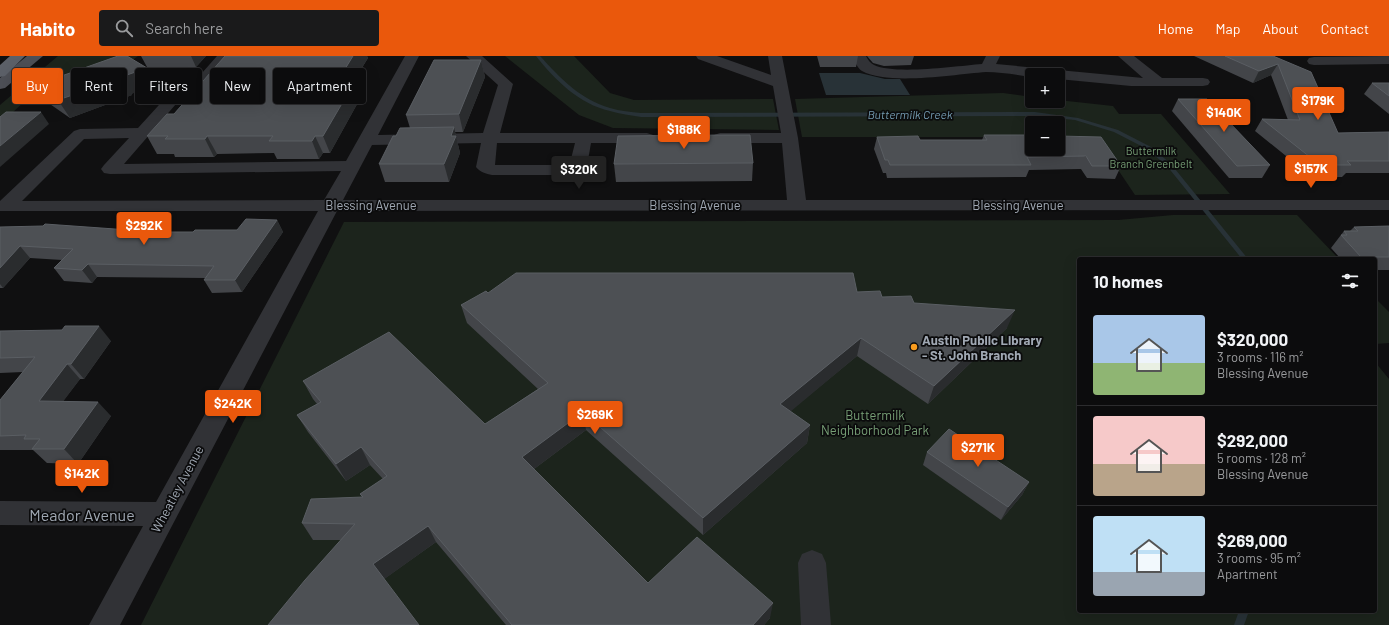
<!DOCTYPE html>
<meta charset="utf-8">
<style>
:root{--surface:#0c0c0d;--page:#1a1a1b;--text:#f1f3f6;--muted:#9a9b9d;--line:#2c2c2e;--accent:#ea580c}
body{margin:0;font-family:Barlow,sans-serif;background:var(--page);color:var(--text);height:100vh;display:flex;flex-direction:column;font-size:15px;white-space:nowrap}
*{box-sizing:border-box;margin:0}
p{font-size:13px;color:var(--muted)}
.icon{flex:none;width:22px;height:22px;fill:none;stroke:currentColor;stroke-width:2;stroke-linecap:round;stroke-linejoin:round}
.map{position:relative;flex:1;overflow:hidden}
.details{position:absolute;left:1077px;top:201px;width:300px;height:356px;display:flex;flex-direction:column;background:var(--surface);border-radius:4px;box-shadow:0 4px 16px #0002,0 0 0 1px var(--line)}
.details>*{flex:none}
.banner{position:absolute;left:12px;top:12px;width:380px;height:36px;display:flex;gap:8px}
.fabs{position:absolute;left:1025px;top:12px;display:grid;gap:8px}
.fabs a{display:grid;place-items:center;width:40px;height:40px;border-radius:4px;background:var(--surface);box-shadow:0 4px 16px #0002,0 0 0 1px var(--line);font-size:20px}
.price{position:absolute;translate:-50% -34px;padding:0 9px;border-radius:4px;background:var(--accent);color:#fff;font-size:13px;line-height:26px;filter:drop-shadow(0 1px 2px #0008)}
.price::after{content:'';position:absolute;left:50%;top:24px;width:12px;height:9px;margin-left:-6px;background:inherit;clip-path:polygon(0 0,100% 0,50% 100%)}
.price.selected{background:#222;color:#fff}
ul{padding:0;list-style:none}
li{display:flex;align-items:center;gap:12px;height:100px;padding:0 16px}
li+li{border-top:1px solid var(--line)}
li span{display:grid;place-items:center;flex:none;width:112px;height:80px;border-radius:4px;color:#555}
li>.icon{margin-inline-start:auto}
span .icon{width:48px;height:48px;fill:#fffc;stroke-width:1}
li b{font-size:17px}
h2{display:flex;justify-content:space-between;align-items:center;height:48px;padding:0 16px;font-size:17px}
.tag{padding:0 14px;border-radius:4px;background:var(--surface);box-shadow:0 4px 16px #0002,0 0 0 1px var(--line);font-size:14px;line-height:36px}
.tag.selected{background:var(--accent);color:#fff}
header{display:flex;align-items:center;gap:24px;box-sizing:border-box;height:56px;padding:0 20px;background:var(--accent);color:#fff}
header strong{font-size:19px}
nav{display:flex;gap:22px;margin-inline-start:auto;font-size:14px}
.search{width:280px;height:36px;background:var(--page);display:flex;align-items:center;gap:10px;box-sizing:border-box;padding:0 14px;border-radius:4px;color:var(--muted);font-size:15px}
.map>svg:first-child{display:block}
.green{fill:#1c241c}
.water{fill:#283237}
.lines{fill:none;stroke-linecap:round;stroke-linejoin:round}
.stream{fill:#283237;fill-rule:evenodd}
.minor{fill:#313236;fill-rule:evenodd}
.major{fill:#4d4f56;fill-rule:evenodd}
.highway{fill:#5c6068;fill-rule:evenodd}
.wall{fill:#434549}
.shaded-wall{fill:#2a2c2e}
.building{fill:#4d5054;stroke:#5a5e63}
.poi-dot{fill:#fb9d1e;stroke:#0b0b0c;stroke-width:1.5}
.labels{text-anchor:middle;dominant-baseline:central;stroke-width:3.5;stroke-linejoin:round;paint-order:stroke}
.far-park-label{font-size:11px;fill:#779f76;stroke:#0b0b0c}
.far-water-label{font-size:12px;font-style:italic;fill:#749ab1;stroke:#0b0b0c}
.street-label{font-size:13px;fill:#a0a8b3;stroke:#0b0b0c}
.poi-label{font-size:13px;font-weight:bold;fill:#a0a8b3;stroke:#0b0b0c;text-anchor:start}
.park-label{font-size:13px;fill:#779f76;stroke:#0b0b0c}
.near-street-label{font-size:16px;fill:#a0a8b3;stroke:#0b0b0c}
</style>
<header>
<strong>Habito</strong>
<div class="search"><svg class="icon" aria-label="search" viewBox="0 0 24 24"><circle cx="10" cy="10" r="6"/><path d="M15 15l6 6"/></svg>Search here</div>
<nav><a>Home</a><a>Map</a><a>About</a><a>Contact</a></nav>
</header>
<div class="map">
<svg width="1389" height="569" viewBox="0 0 1389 569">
<rect width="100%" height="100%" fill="#101011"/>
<!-- green -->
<g class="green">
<polygon points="58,0 138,0 131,5 25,45 0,68 0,49"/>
<polygon points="505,0 574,0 610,37 634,44 773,43 779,74 613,72 579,59"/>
<polygon points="1003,37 1032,41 1032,45 1058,45 1058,44 1113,50 1119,58 1161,58 1230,138 1135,139 1096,81 1058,81 1058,67 1032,67 1032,81 802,81 795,43"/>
<polygon points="1173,159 1297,159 1339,203 1079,203 1079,555 1375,555 1375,306 1389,323 1389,569 141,569 344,166 1118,164"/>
<polygon points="1375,242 1389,256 1389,287 1375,288"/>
</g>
<!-- water -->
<polygon class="water" points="819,17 860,17 885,23 900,23 910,39 826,39"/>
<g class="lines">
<!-- stream -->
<g class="stream">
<path d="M536,0H540C560,22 581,44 610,52C620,55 631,56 641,57L1035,56L1078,62L1118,74L1151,91L1171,108L1248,203H1242L1167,110L1147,93L1114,76L1075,64L1035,60L641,61C631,59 620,58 610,55C579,48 555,24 536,0Z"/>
<polygon points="1239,555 1249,555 1244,569 1234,569"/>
</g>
<!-- minor -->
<g class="minor">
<path d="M217,0H232L212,23L189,33L124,108L346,105L405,0H419L378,79L483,77L498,29L466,0H482L513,28L500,77H647L653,79L655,82L653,85L647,87H591C588,103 589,114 570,119H492C486,118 480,116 476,111L481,87L372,89L343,144H787L782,87H720L714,85L712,82L714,79L720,77H781L773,30L698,3L696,0H717L771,19L768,0H782L798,82L806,144H1389V154L337,155L120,569H89L143,470L0,469V445L156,446L318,155H0V145L74,75L80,73L138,72L179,27L202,17ZM129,82L104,109L101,113L104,117L110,118L341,115L324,144L22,145L84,83ZM497,87H575L570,107L566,109H495Z"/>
<path d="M852,0H866C868,4 870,7 874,9C895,19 957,10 982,8L986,0H1000L996,8L1143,22L1118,0H1134L1162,22H1203L1208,23L1210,26L1208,29L1203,30H1131L1058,23V19H1032V21C1017,19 1001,16 986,16C956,18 889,30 862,15C857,12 855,5 852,0Z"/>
<polygon points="1389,0 1389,8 1314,9 1309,8 1307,5 1309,2 1314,1"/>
<polygon points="812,494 822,498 826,507 831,569 801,569 798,507 802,498"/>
</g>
<!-- major -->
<polygon class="major" points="27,0 43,0 5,32 0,33 0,22"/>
<!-- highway -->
<polygon class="highway" points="10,0 25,0 5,20 0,21 0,9"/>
</g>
<!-- wall -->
<g class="wall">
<polygon points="141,0 206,0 196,11 147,11"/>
<polygon points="225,0 367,0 368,2 360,15 361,15 366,32 330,97 323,97 319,103 277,103 274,97 217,98 214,101 175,101 174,98 157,98 147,80 174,58"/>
<polygon points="817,0 858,0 856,11 820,11"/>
<polygon points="867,0 914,0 911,9 884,10 873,7"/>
<polygon points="1194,0 1273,0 1338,77 1389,76 1389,117 1346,117 1342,121 1312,121 1255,75 1262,63 1288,64 1271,19 1253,27"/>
<polygon points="481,4 485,21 463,76 455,76 460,97 449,126 385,126 379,108 396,80 410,72 406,59"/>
<polygon points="147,12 156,28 131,38 132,39 70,62 47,46 36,29"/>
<polygon points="1372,27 1389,27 1389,58 1364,38"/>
<polygon points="1178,43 1270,109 1262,122 1229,122 1172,55"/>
<polygon points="984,79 1058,93 1121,110 1115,123 1087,122 1081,113 1029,114 1026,121 887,122 886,117 883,117 874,93 877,81 920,84 982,84"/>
<polygon points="753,107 752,125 616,126 614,108"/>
<polygon points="277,164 283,176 242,236 212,237 204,224 206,222 97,221 92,227 64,225 54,212 62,204 30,202 3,232 0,232 0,171 157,176 193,176 237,174"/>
<polygon points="1389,170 1389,214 1375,214 1375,203 1341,203 1331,192 1344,175 1350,175 1354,171"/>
<polygon points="857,236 914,247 1007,272 928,348 857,300 790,355 810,369 807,387 703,479 586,374 534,413 648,527 770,562 764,569 506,569 436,486 384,523 341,484 313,484 302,467 362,441 360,438 383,423 370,409 346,425 308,376 297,359 317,348 313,343 303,325 485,368 538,333 467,267 461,249 488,237"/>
<polygon points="0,275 111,285 84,323 80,323 63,345 111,360 78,408 47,407 33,394 0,394 0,344 23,316 0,317"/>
<polygon points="927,396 1029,426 1022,439 1001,464 923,409"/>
</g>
<!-- shaded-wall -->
<g class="shaded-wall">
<polygon points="191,0 206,0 196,11"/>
<polygon points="353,0 367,0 368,2 356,21 361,15 366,32 330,97 323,80 345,13"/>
<polygon points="481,4 485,21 463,76 459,58"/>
<polygon points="1278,8 1271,19 1253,27 1259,15"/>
<polygon points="147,12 156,28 131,38 132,39 70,62 58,44"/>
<polygon points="41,56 49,68 0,111 0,90"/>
<polygon points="454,71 460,97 449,126 444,108 451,80"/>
<polygon points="207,80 217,98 214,101 205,83"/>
<polygon points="315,80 323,97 319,103 312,85"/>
<polygon points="277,164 283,176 242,236 235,224"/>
<polygon points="20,190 30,202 3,232 0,228 0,212"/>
<polygon points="88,208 97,221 92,227 82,214"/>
<polygon points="1015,254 1007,272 928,348 934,330"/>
<polygon points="99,270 111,285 84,323 71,308"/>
<polygon points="861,282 857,300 778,366 780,348"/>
<polygon points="67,308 80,323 53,359 39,345"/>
<polygon points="98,346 111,360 78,408 64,393"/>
<polygon points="583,356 586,374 526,419 522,401"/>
<polygon points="810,369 807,387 703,479 703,462"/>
<polygon points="361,391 370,409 346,425 336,408"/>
<polygon points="1029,426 1022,439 1001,464 1008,451"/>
<polygon points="428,470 436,486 383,524 373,508"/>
<polygon points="773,547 770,562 764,569 753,569"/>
</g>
<!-- building -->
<g class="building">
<polygon points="118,0 127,0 147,12 121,21 122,22 58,44 36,29"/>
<polygon points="225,0 353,0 345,13 353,13 351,15 361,15 323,80 315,80 312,85 269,85 273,80 207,80 205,83 165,83 168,80 147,80 167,58 174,58"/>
<polygon points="1225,0 1273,0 1311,16 1338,77 1389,76 1389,105 1347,105 1351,109 1320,109 1262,63 1300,64 1278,8 1259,15"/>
<polygon points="434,4 481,4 459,58 406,59"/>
<polygon points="1372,27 1389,27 1389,40"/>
<polygon points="1178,43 1207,43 1270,109 1237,110"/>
<polygon points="6,56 41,56 0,90 0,61"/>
<polygon points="454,71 451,80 456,80 444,108 379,108 393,80 396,80 400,72"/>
<polygon points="724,79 750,79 753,107 614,108 618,80"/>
<polygon points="984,79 1032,79 1032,93 1058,93 1058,80 1101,81 1121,110 1092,110 1086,100 1027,101 1031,109 890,109 888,104 885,104 877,81 918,80 920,84 987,84"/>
<polygon points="246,163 277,164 235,224 204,224 214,210 88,208 82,214 54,212 73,193 20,190 0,212 0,171 43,170 45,168 157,176 193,176 195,174 237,174"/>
<polygon points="1389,170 1389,201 1361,201 1341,179 1347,179 1344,175 1358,175 1354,171"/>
<polygon points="516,217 853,217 857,236 880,235 882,241 911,240 914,247 1015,254 934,330 861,282 780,348 810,369 703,462 583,356 522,401 648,527 697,481 773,547 753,569 512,569 428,470 373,508 419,569 268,569 305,524 355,468 302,467 311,443 363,441 360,438 387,420 361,391 336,408 297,359 321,346 303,325 389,276 485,368 548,327 461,249 486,235 488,237"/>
<polygon points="65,270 99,270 71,308 67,308 39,345 98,346 64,393 32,393 40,383 24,383 26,379 0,380 0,344 35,301 0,302 0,275 62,274"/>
<polygon points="949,373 1029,426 1008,451 927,396"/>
</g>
<!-- markers -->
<circle class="poi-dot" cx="914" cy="291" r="4"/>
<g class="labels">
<!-- far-park labels -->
<g class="far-park-label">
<text x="1151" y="94">Buttermilk<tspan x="1151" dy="13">Branch Greenbelt</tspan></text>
</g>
<!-- far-water labels -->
<g class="far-water-label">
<text x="910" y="58">Buttermilk Creek</text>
</g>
<!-- street labels -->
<g class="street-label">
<text x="371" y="149">Blessing Avenue</text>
<text x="695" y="149">Blessing Avenue</text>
<text x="1018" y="149">Blessing Avenue</text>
<text transform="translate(177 433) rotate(-62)">Wheatley Avenue</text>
</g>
<!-- poi labels -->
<g class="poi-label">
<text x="922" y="284">Austin Public Library<tspan x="922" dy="15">- St. John Branch</tspan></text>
</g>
<!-- park labels -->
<g class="park-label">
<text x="875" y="359">Buttermilk<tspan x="875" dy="15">Neighborhood Park</tspan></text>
</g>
<!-- near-street labels -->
<g class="near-street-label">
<text x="82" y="458">Meador Avenue</text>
</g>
</g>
</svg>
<div class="fabs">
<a>+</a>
<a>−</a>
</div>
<b class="price" style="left:1318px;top:65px">$179K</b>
<b class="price" style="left:1224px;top:77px">$140K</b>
<b class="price" style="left:684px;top:94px">$188K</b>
<b class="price" style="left:1311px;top:133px">$157K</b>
<b class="price selected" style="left:579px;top:134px">$320K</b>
<b class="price" style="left:144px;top:190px">$292K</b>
<b class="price" style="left:233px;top:368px">$242K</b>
<b class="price" style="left:595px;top:379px">$269K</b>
<b class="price" style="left:978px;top:412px">$271K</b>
<b class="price" style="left:82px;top:438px">$142K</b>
<div class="banner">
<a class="tag selected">Buy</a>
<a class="tag">Rent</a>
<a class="tag">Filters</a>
<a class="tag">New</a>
<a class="tag">Apartment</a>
</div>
<section class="details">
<h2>10 homes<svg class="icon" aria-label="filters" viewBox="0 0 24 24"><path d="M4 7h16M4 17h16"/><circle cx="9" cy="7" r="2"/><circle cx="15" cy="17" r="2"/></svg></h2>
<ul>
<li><span style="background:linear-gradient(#a9c7e8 60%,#8fb573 0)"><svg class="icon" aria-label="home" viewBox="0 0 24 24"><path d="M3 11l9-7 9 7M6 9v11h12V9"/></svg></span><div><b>$320,000</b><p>3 rooms · 116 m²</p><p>Blessing Avenue</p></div></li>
<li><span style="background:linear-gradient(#f6c9c9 60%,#b9a48a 0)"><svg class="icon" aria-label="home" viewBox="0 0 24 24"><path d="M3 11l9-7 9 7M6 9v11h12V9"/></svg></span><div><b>$292,000</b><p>5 rooms · 128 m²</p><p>Blessing Avenue</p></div></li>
<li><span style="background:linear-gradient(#bfe0f5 70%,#9aa5b1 0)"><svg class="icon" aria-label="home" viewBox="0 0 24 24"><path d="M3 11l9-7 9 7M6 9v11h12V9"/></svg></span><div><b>$269,000</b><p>3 rooms · 95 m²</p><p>Apartment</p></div></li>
</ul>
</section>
</div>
